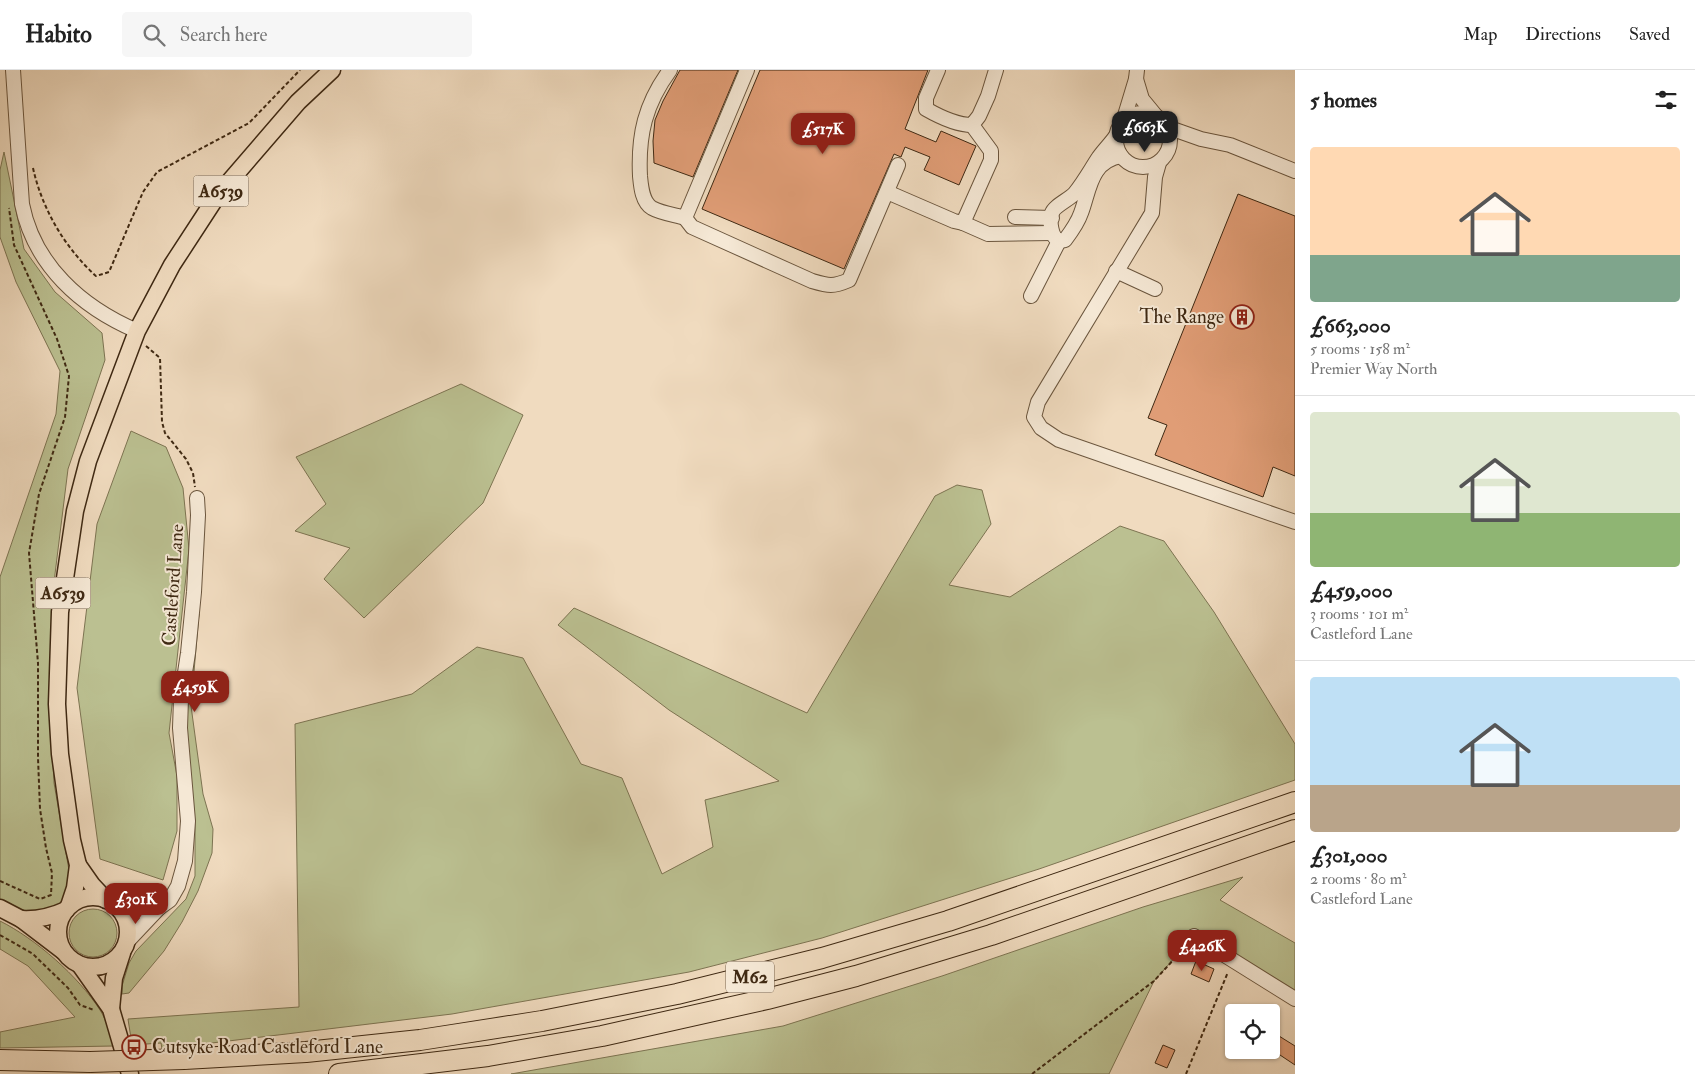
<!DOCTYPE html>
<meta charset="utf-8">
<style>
:root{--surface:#fff;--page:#f6f6f6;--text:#222;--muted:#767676;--line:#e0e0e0;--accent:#8f2418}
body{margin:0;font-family:"IM FELL Double Pica",serif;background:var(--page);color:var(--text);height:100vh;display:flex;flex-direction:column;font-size:19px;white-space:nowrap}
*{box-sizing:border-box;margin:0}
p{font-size:16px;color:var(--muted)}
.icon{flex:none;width:28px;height:28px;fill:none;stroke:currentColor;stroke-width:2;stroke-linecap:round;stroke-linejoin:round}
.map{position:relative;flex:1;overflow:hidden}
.details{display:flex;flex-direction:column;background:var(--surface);width:400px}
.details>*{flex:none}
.tools{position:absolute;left:1225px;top:934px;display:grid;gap:10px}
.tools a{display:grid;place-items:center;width:55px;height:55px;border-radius:5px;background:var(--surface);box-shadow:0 1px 4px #0004;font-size:25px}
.price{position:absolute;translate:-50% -42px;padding:0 11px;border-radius:10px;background:var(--accent);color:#fff;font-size:16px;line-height:32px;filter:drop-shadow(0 1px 2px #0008)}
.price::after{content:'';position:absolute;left:50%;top:30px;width:15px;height:11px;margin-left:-8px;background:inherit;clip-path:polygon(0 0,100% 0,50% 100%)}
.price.on{background:#222;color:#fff}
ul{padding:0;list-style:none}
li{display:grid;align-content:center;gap:10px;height:265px;padding:0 15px}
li+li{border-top:1px solid var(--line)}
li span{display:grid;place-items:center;height:155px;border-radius:5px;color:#555}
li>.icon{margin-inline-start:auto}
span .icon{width:90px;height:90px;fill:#fffc;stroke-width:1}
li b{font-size:21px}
h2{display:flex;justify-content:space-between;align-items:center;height:60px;padding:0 15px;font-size:21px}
header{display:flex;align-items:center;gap:30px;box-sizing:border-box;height:70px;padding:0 25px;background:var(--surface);border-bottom:1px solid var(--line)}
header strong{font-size:24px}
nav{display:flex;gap:28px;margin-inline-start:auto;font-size:18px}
.search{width:350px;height:45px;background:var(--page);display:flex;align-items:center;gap:12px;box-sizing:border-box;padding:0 18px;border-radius:5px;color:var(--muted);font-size:19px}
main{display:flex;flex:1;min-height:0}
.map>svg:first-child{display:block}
.green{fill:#bbc091;stroke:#7d7452}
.building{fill:#e09d76;stroke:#3f2913}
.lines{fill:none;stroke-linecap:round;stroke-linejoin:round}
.minor-casing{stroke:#6b563e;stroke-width:16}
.major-casing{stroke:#3f2913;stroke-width:19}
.highway-casing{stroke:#3f2913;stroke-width:22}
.path{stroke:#3f2913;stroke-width:2;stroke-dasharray:4 2.5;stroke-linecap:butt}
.minor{stroke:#f5e8d5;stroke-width:14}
.major{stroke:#f0dbbf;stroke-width:16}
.highway{stroke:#f0dbbf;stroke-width:20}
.highway-bridge-casing{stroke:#3f2913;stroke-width:22;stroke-linecap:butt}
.highway-bridge{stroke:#f0dbbf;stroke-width:20}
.labels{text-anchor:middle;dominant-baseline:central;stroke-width:4;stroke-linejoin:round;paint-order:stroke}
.shield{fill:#f5e8d5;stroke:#76624d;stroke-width:1}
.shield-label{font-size:18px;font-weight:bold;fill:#3f2913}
.poi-label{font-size:19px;fill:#3f2913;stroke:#f5e8d5;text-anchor:end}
.street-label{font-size:19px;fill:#3f2913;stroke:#f5e8d5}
</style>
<header>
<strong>Habito</strong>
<div class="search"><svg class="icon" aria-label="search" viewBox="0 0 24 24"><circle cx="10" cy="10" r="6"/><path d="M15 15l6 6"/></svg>Search here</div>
<nav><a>Map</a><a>Directions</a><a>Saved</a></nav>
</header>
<main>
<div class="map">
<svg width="1295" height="1004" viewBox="0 0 1295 1004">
<rect width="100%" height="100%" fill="#f0dbbf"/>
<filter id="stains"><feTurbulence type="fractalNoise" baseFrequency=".004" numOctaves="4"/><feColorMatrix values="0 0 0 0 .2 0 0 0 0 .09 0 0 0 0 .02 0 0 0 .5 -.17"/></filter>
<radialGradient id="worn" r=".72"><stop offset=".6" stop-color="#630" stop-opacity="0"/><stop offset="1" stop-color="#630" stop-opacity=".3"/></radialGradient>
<!-- green -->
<g class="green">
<polygon points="4,82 24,179 55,222 102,263 105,290 68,399 54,512 50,628 54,713 71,812 63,835 35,846 0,833 0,507 56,344 60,301 16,212 0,167 0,100"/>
<polygon points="461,314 523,345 483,433 364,548 324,509 350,478 295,461 326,434 296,387"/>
<polygon points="131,361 166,377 183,418 189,479 169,663 177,706 177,761 163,810 100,789 77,618 97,454"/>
<polygon points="957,415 982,420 991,454 949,515 1010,527 1120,456 1164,471 1214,542 1295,674 1295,710 1039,799 822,868 689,902 452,944 162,979 161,973 132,975 128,949 299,937 295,654 412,624 477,577 523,588 581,694 622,708 662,804 713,777 705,730 779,711 669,640 558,555 574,538 807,643 935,426"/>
<polygon points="199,544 191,636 203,724 213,759 212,783 198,821 182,852 164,881 129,923 122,924 122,916 129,893 136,881 186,829 195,806 195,753 185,658 188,617"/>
<polygon points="1243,807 1220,830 1295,873 1295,932 1194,866 1154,911 1109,1004 511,1004 783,956 942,906 1143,837"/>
<circle cx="93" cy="863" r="24"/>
<path d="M0,851C36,869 78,906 100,940C107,951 110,964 114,976L0,978V962L75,947L28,896L0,879Z"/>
</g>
<!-- building -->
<g class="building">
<polygon points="680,0 738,0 693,107 654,93 653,71 655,50 663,31"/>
<polygon points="760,0 928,0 905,59 936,72 941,61 976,76 959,115 924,100 930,87 905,77 901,87 894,84 844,199 702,139"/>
<polygon points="1238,124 1295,146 1295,406 1273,397 1263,427 1155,385 1167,355 1148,348"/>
<polygon points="1196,891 1214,899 1209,912 1191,904"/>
<polygon points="1271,961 1295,976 1295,995 1271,979"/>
<polygon points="1163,975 1175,980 1167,998 1155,993"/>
</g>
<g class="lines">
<!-- minor casing -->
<g class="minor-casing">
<g id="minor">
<path d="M13,0L22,134C34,195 81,237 137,261"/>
<path d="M670,0C645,34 638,65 640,106C641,116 642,132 652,138C661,143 675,145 685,148"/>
<path d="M747,0L685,148L692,157L812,211C829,216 833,217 849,210L898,95"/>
<path d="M938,0L926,28V39C940,47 956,55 972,55L979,46L988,26L996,0"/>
<polyline points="1136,9 1142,29 1156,46"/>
<circle cx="1143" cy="70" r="27"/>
<polyline points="1123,52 1136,9 1137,0"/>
<polyline points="1167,57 1201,69 1230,75 1295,101"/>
<path d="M1116,66C1111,73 1104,80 1099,87C1091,99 1084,112 1075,123C1070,129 1054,136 1052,143C1049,151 1051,167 1059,171L1065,170C1071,162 1078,152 1081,143C1090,119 1090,92 1121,86"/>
<polyline points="1159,93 1155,107 1152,143 1038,332 1034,347 1041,358 1059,370 1295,452"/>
<polyline points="887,122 954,151 963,153 991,90 991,81 972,55"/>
<polyline points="1015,147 1052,148"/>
<polyline points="963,153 988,164 1052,163"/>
<polyline points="1116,201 1155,219"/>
<polyline points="1031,226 1059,171"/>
<polyline points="115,835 141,841 159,838"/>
<polyline points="1194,866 1295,929"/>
<polyline points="126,873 159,838 170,830 178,816 185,791 188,751 180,658 181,629 188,583 194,522 198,445 197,428"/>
</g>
</g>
<!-- major casing -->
<g class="major-casing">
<g id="major">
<polyline points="78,795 92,815 106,830"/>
<circle cx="93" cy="862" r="35"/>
<polyline points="69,836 75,818 78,795 72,770 60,684 57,634 60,542 75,441 88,391 137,261 172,195 217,126 298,32 332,0"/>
<polyline points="0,838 21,849 63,881"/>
<path d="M21,849C38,850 51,847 66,840"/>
<polyline points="80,895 111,939 130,1004"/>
<polyline points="111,939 114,908 122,883"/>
</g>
</g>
<!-- highway casing -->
<g class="highway-casing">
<g id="highway">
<polyline points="184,989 306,982 420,970 542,951 677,924 822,888 948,851 1295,732"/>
<polyline points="0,990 90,992"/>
<polyline points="339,1004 488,986 602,966 767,929 856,906 991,865 1295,760"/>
</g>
</g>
<!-- path -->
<g class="path">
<path d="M33,98C42,139 65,178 96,206L109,202L143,122L157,102L249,53L300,0"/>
<polyline points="146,276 160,288 162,352 165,363 186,389 193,403 195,417"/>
<polyline points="0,811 40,829 51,825 52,803 46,778 40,739 38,688 38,593 29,483 39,424 65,347 69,306 57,269 14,175 9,138"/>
<polyline points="0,865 33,884 68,918 80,935 94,940"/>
<polyline points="1032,1004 1154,911 1187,875"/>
<polyline points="1186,1004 1228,902"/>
</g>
<!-- minor -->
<use href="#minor" class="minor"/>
<!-- major -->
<use href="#major" class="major"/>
<!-- highway -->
<use href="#highway" class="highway"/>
<!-- highway-bridge casing -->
<g class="highway-bridge-casing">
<polyline id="highway-bridge" points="90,992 184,989"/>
</g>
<!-- highway-bridge -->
<use href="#highway-bridge" class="highway-bridge"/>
</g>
<!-- icons -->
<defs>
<g id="building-ring" transform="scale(1.25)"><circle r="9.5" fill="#f5e8d5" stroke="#8f2418" stroke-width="1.5"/><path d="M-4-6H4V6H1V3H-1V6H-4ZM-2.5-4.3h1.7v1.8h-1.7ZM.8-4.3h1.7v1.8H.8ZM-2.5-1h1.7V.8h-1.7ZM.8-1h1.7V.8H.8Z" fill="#8f2418"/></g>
<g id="bus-ring" transform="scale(1.25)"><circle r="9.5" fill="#f5e8d5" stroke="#8f2418" stroke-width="1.5"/><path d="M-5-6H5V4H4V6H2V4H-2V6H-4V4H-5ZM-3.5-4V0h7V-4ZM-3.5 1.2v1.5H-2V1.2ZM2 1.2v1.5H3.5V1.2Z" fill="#8f2418"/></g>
</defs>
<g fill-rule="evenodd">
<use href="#building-ring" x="1242" y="247"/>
<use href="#bus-ring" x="134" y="977"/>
</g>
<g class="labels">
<!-- shield labels -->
<g class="shield">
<rect x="193.5" y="105.5" width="55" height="31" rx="4"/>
<rect x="35.5" y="507.5" width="55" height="31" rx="4"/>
<rect x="726" y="891.5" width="48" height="31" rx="4"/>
</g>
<g class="shield-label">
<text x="221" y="121">A6539</text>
<text x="63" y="523">A6539</text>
<text x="750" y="907">M62</text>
</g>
<!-- poi labels -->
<g class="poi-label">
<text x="1224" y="247">The Range</text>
<text x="152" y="977" text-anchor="start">Cutsyke Road Castleford Lane</text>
</g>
<!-- street labels -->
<g class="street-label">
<text transform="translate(173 515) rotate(-86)">Castleford Lane</text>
</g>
</g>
<rect width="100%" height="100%" filter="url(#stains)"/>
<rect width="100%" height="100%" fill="url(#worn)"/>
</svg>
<div class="tools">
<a><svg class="icon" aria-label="locate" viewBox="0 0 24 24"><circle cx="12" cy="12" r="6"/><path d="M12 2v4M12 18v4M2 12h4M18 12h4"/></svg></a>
</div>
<b class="price on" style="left:1145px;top:83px">£663K</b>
<b class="price" style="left:823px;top:85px">£517K</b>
<b class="price" style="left:195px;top:643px">£459K</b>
<b class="price" style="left:136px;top:855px">£301K</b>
<b class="price" style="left:1202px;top:902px">£426K</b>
</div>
<section class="details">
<h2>5 homes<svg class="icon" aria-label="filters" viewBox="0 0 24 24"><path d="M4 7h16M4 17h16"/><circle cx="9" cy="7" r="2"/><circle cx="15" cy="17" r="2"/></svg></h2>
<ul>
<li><span style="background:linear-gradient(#ffd9b3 70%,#7fa58c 0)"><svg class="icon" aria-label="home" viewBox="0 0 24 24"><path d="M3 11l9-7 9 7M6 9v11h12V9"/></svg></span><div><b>£663,000</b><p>5 rooms · 158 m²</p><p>Premier Way North</p></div></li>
<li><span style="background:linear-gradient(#dfe7d0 65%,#8fb573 0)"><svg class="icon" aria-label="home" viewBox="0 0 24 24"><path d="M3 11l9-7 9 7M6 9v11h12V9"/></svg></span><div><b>£459,000</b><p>3 rooms · 101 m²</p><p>Castleford Lane</p></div></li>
<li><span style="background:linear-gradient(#bfe0f5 70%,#b9a48a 0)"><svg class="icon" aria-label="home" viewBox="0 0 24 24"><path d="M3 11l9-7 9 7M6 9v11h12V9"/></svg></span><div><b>£301,000</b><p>2 rooms · 80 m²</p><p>Castleford Lane</p></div></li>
</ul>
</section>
</main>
